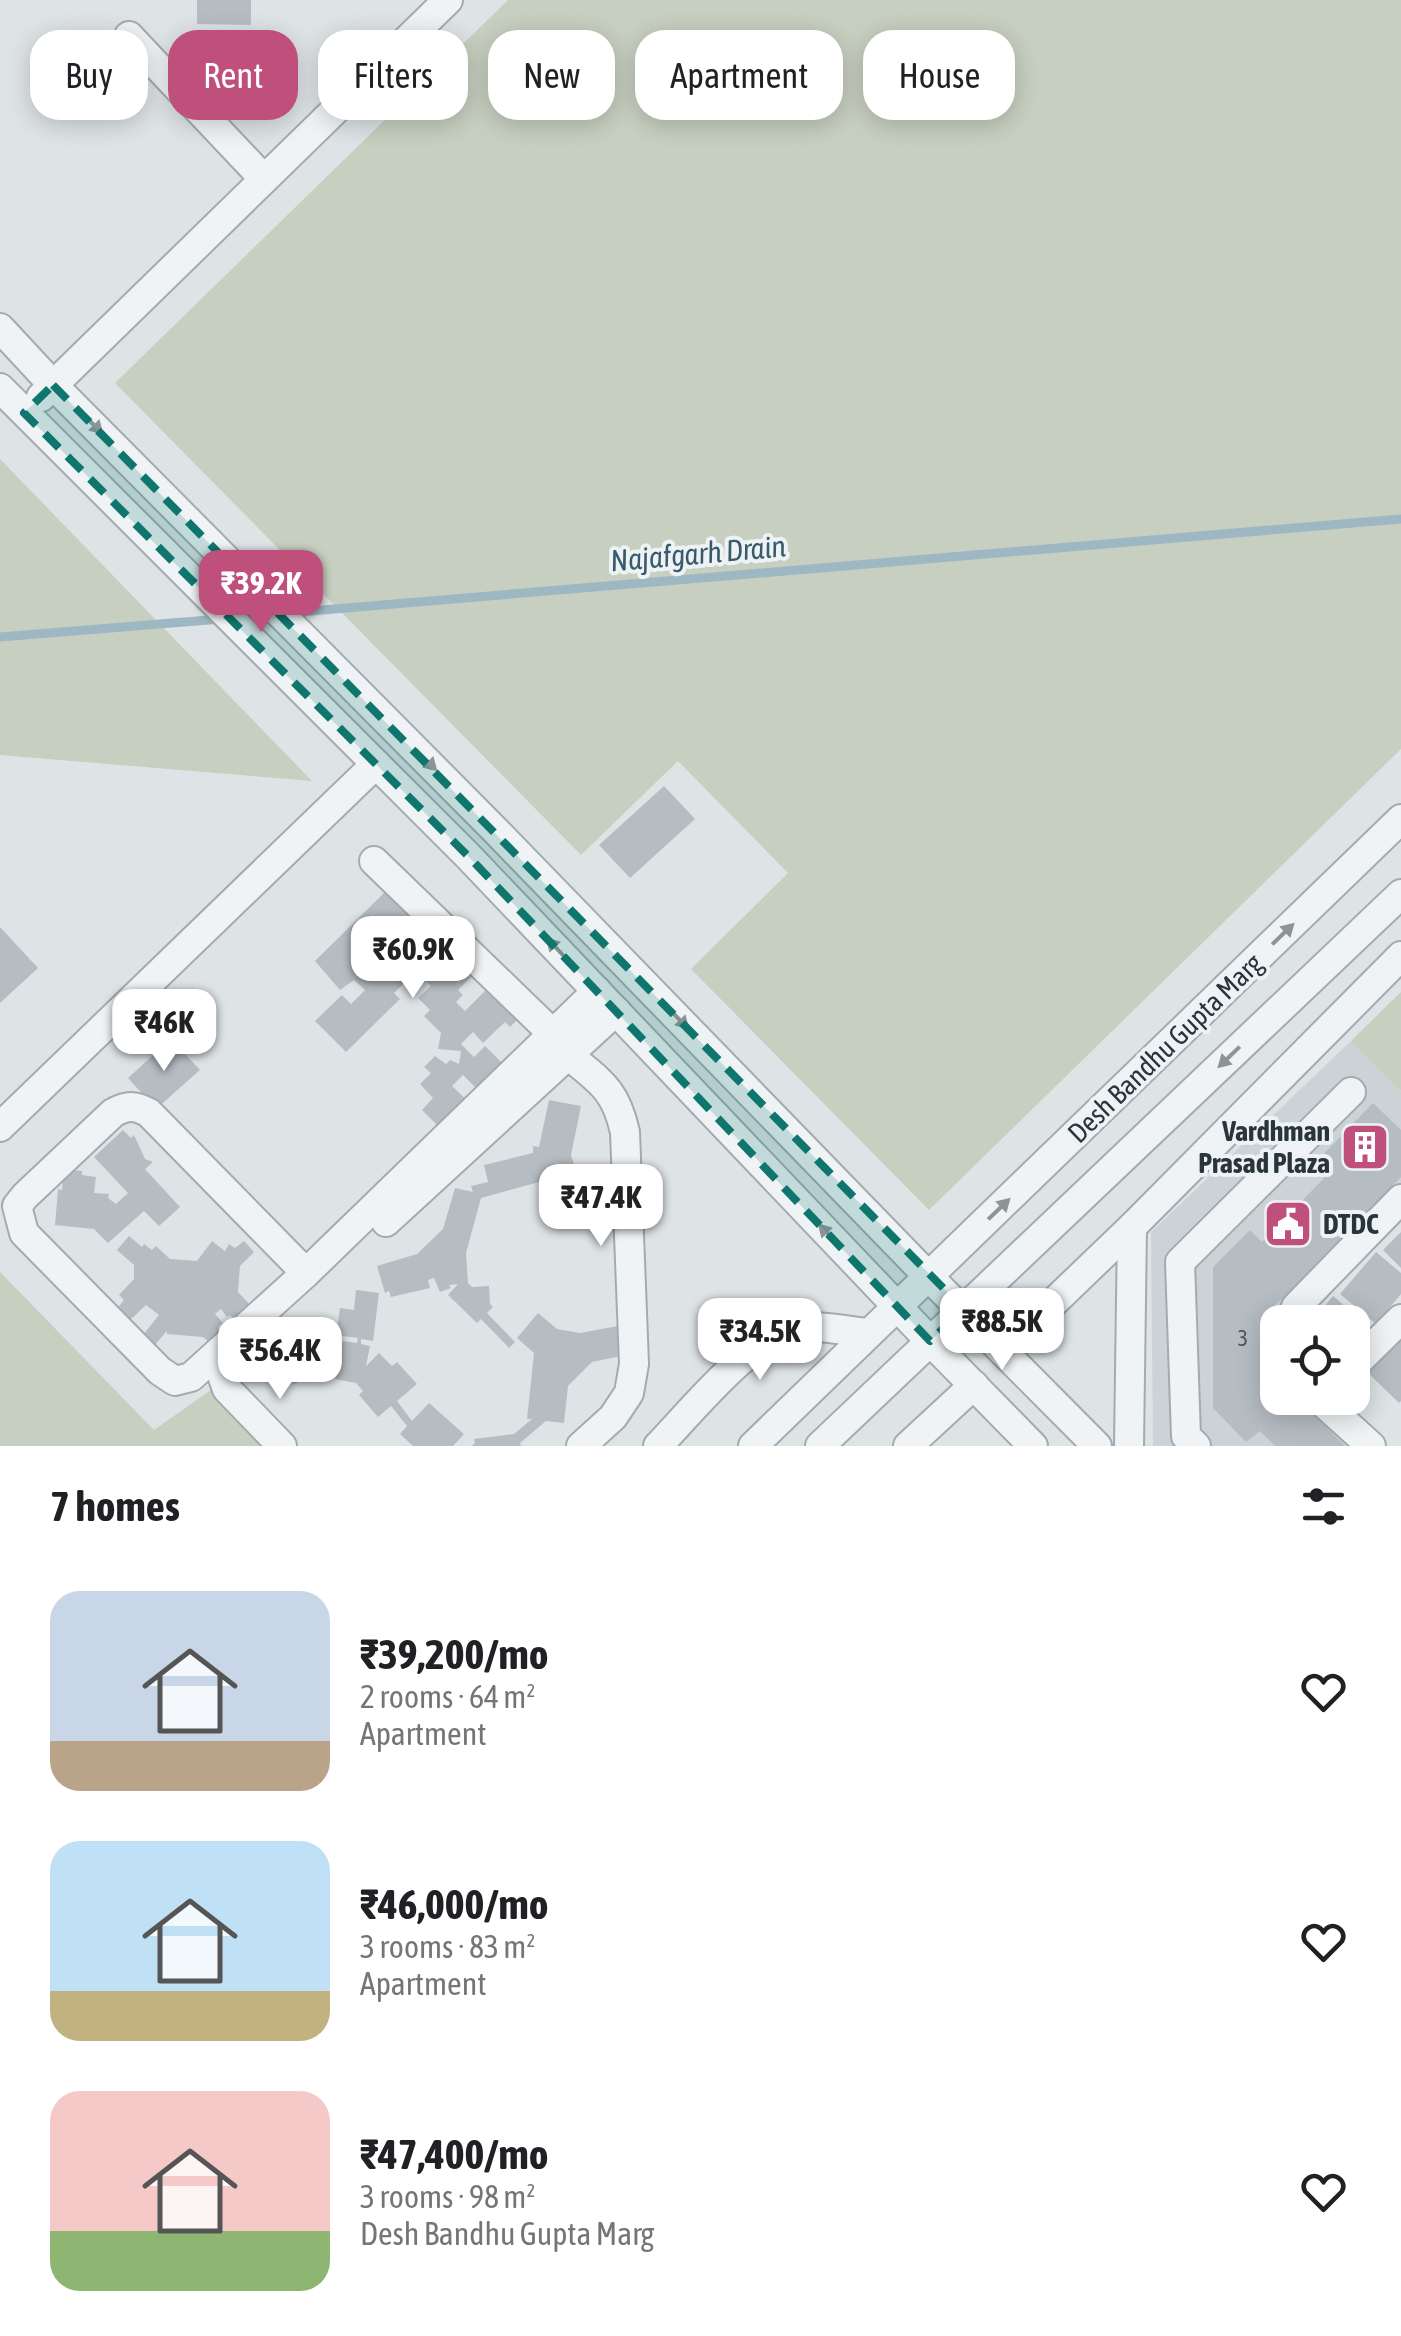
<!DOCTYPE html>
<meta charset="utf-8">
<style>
:root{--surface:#fff;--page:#f2f2f2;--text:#202124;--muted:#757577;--accent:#be507b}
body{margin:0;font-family:"Asap Condensed",sans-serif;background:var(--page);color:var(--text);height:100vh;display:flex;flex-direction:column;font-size:38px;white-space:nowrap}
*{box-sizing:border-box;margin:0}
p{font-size:32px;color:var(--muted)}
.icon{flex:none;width:55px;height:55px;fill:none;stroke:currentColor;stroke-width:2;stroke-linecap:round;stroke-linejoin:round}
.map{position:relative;height:1446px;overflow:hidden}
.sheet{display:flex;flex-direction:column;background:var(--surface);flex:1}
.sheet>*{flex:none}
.top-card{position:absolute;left:30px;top:30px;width:1342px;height:90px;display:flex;gap:20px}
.buttons{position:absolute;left:1260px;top:1305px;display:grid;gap:20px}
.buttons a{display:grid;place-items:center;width:110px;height:110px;border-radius:20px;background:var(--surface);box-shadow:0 5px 25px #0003;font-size:50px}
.price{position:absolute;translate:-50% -85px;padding:0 22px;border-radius:20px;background:#fff;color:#222;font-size:32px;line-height:65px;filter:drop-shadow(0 2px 5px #0008)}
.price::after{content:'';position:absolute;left:50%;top:60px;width:30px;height:22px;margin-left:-15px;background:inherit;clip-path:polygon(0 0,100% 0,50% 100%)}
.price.selected{background:var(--accent);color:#fff}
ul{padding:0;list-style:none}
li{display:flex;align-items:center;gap:30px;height:250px;padding:0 50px}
li span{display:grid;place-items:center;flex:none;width:280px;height:200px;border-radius:30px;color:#555}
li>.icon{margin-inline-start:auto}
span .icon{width:120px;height:120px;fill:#fffc;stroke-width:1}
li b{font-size:42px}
h2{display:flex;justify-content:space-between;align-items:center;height:120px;padding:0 50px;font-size:42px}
.pill{padding:0 35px;border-radius:30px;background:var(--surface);box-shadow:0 5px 25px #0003;font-size:35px;line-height:90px}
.pill.selected{background:var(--accent);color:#fff}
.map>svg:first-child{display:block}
.built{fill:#ccd3d7}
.green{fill:#c7cfc0}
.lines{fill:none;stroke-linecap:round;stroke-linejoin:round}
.stream{stroke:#9db8c2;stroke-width:9}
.building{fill:#b6bdc2}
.minor-casing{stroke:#a4abaf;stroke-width:32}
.minor{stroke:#f0f3f5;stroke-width:28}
.oneway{fill:#8c9498}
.marked{fill:#0f766e;fill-opacity:0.2;stroke:#0f766e;stroke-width:8;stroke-dasharray:20 12;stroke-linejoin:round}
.labels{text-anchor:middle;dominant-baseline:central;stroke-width:8;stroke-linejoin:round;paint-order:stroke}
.number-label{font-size:22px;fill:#4c565d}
.street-label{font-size:28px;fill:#29343b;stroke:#edf2f4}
.poi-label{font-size:28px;font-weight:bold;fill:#29343b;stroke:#edf2f4;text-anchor:end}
.water-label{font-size:30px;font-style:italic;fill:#385a6a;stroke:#edf2f4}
</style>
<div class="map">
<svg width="1401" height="1446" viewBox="0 0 1401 1446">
<rect width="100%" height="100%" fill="#dee3e6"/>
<!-- built -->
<polygon class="built" points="1351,1041 1401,1091 1401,1190 1278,1322 1278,1398 1309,1398 1360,1446 1153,1446 1151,1232"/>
<!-- green -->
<g class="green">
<polygon points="508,0 1401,0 1401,749 929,1210 691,969 788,873 678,761 581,855 115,383"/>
<polygon points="0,459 312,781 0,755"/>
<polygon points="1401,992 1401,1091 1351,1041"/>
<polygon points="0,1272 154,1430 215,1387 273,1446 0,1446"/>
</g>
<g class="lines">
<!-- stream -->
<g class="stream">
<polyline points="287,613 1401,519"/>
<polyline points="237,617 271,615"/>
<polyline points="0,637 221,619"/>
</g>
</g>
<!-- building -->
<g class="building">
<polygon points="197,0 251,0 251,25 197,24"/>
<polygon points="664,786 695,819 630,878 599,845"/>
<polygon points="388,889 418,920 405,932 424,951 432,944 436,949 428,957 433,962 459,961 474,974 458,990 463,995 456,1002 465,1011 492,984 522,1015 510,1027 505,1022 483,1043 473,1032 461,1044 474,1057 485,1046 502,1063 497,1068 504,1076 484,1096 463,1075 452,1086 471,1104 443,1131 422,1110 433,1098 420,1084 431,1073 424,1067 435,1056 446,1064 450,1060 459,1064 461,1051 438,1049 441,1033 424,1016 430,1010 418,998 431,986 426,981 416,990 406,981 394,993 400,999 346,1052 315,1021 342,995 351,1004 365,990 354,980 340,990 315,961"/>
<polygon points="0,927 38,968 0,1003"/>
<polygon points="171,1039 200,1070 156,1109 128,1078"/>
<polygon points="549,1100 581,1106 571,1155 579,1181 615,1208 597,1232 541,1192 539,1182 481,1198 466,1253 468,1283 472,1287 489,1286 490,1304 493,1307 487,1313 515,1342 509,1348 481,1319 477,1323 448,1295 458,1284 449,1285 451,1288 440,1292 434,1278 428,1280 430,1288 391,1297 389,1291 385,1293 377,1266 417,1254 443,1229 455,1188 473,1192 471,1186 488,1182 484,1165 533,1153 533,1146 539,1147"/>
<polygon points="1373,1103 1401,1130 1401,1177 1302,1281 1274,1306 1272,1370 1278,1376 1278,1398 1297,1398 1345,1446 1275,1446 1260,1431 1246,1442 1213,1408 1213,1267 1250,1230 1262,1242 1325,1177 1313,1165"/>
<polygon points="123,1130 131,1138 134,1135 145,1159 153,1162 145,1169 180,1207 159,1226 144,1211 108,1243 94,1229 55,1225 58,1189 62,1190 64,1169 82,1171 82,1175 96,1177 94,1193 109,1194 108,1198 116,1204 128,1193 94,1157"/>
<polygon points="1401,1232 1401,1268 1383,1250"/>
<polygon points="129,1236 142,1247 144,1244 152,1250 156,1246 170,1259 197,1261 212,1241 225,1251 229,1244 235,1248 244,1241 254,1252 240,1266 238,1292 255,1310 239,1325 230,1315 227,1317 221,1309 215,1314 223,1323 218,1327 227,1336 215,1348 203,1337 167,1334 167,1331 154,1346 143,1335 159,1315 146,1305 129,1321 116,1310 124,1300 119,1295 134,1279 134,1265 117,1250"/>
<polygon points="1376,1252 1401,1273 1401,1294 1376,1324 1340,1294"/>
<polygon points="356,1290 379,1293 373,1341 361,1339 361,1344 370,1346 366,1366 379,1353 392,1366 397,1362 417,1384 397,1401 412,1421 429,1403 464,1434 453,1446 413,1446 400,1434 407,1426 391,1406 378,1417 359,1395 363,1391 356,1383 335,1379 337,1369 293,1384 282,1356 329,1339 338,1364 343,1341 357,1343 358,1338 336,1335 340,1308 354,1310"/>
<polygon points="1333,1296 1366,1324 1352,1340 1352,1322 1311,1322"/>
<polygon points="538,1313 557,1329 580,1333 629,1324 631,1354 592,1362 568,1386 564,1423 546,1421 520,1443 521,1446 472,1446 475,1443 474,1439 514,1434 532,1419 527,1419 534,1353 517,1338"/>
<polygon points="1401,1335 1401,1401 1399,1403 1366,1371"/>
</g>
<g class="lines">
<!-- minor casing -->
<g class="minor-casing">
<g id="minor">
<polyline points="129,36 264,179"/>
<polyline points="0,328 53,385 493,828 929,1277 1097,1446"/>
<polyline points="0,388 468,856 930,1341 1033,1446"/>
<polyline points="41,397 448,0"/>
<polyline points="374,861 554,1035"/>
<path d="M567,1054C600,1082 615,1088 625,1132L634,1364L629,1393L613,1417L581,1446"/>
<polyline points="0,1127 376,764"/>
<polyline points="386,1222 616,1011"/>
<path d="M306,1273L149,1113C135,1105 127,1105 113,1113L25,1196L17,1206L24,1233L160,1371L175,1381L191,1377L306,1273L597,991"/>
<polyline points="1290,1322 1296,1307 1401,1199"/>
<polyline points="255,1343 229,1367 223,1378 227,1389 282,1446"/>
<polyline points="1004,1350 1132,1227 1401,956"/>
<polyline points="1352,1367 1401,1319"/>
<polyline points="1318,1398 1371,1446"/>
<path d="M658,1446C689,1414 756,1331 799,1327C821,1325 847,1331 869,1333"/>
<polyline points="753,1446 1401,819"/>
<polyline points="820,1446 1401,894"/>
<polyline points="908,1446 974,1385"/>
<polyline points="1129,1446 1132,1227"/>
<polyline points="1196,1446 1186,1436 1180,1262 1351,1092"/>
</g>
</g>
<!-- minor -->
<use href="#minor" class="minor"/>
</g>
<!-- one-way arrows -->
<defs><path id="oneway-solid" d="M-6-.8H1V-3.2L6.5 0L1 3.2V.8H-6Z" transform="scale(2.5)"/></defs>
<g class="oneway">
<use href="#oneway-solid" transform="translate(92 423) rotate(45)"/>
<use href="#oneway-solid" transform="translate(426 760) rotate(45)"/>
<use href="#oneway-solid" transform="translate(1283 934) rotate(-44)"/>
<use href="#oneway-solid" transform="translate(557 949) rotate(-134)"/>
<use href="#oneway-solid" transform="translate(678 1018) rotate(46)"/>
<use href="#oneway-solid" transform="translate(1229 1057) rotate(136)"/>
<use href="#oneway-solid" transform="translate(999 1209) rotate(-44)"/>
<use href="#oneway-solid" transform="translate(829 1235) rotate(-134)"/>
</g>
<!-- marked area -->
<path class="marked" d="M53,385L964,1309L930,1341L468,856L24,413Z"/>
<!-- icons -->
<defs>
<g id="building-square" transform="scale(2.5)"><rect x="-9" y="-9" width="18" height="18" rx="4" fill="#be507b" stroke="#edf2f4"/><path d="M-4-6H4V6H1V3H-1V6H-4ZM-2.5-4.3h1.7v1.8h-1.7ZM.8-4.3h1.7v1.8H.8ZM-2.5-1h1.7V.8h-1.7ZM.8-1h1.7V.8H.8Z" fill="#fff"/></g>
<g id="civic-square" transform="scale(2.5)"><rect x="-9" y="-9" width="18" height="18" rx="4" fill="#be507b" stroke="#edf2f4"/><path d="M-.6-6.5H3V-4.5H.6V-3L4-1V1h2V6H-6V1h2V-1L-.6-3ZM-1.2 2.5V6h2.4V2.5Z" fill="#fff"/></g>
</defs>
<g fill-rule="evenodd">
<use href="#building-square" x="1365" y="1147"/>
<use href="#civic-square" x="1288" y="1224"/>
</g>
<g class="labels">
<!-- number labels -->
<g class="number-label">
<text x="1243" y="1338">3</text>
</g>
<!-- street labels -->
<g class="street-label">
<text transform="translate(1165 1048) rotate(-44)">Desh Bandhu Gupta Marg</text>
</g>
<!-- poi labels -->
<g class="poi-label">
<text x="1330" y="1131">Vardhman<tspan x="1330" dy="32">Prasad Plaza</tspan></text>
<text x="1323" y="1224" text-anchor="start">DTDC</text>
</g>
<!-- water labels -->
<g class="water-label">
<text transform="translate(698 553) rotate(-5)">Najafgarh Drain</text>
</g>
</g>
</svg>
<div class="buttons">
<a><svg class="icon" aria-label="locate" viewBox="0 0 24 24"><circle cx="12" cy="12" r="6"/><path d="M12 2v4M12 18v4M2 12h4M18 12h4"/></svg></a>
</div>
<b class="price selected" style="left:261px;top:635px">₹39.2K</b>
<b class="price" style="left:413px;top:1001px">₹60.9K</b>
<b class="price" style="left:164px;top:1074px">₹46K</b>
<b class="price" style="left:601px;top:1249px">₹47.4K</b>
<b class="price" style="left:1002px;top:1373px">₹88.5K</b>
<b class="price" style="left:760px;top:1383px">₹34.5K</b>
<b class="price" style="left:280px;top:1402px">₹56.4K</b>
<div class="top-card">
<a class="pill">Buy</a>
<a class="pill selected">Rent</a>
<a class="pill">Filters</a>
<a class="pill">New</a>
<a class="pill">Apartment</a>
<a class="pill">House</a>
</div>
</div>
<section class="sheet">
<h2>7 homes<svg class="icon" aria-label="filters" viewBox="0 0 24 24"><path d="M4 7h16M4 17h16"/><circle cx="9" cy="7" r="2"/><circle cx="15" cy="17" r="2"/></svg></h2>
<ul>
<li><span style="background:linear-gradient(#c9d6e8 75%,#b9a48a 0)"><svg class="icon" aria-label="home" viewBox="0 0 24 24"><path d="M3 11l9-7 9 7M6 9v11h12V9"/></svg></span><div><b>₹39,200/mo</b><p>2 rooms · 64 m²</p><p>Apartment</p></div><svg class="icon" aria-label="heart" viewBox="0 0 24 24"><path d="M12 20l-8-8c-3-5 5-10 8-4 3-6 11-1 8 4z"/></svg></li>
<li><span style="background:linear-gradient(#bfe0f5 75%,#c2b280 0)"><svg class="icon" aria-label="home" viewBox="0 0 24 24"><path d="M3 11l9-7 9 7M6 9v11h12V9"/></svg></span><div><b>₹46,000/mo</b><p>3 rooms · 83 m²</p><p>Apartment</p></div><svg class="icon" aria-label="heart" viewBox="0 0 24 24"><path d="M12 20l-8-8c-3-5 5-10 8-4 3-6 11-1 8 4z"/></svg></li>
<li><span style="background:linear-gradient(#f6c9c9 70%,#8fb573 0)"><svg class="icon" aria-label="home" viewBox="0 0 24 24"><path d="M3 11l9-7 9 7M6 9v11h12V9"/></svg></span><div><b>₹47,400/mo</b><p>3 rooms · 98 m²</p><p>Desh Bandhu Gupta Marg</p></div><svg class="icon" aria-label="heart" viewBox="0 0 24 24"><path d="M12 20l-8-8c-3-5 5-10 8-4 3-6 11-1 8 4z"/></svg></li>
</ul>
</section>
